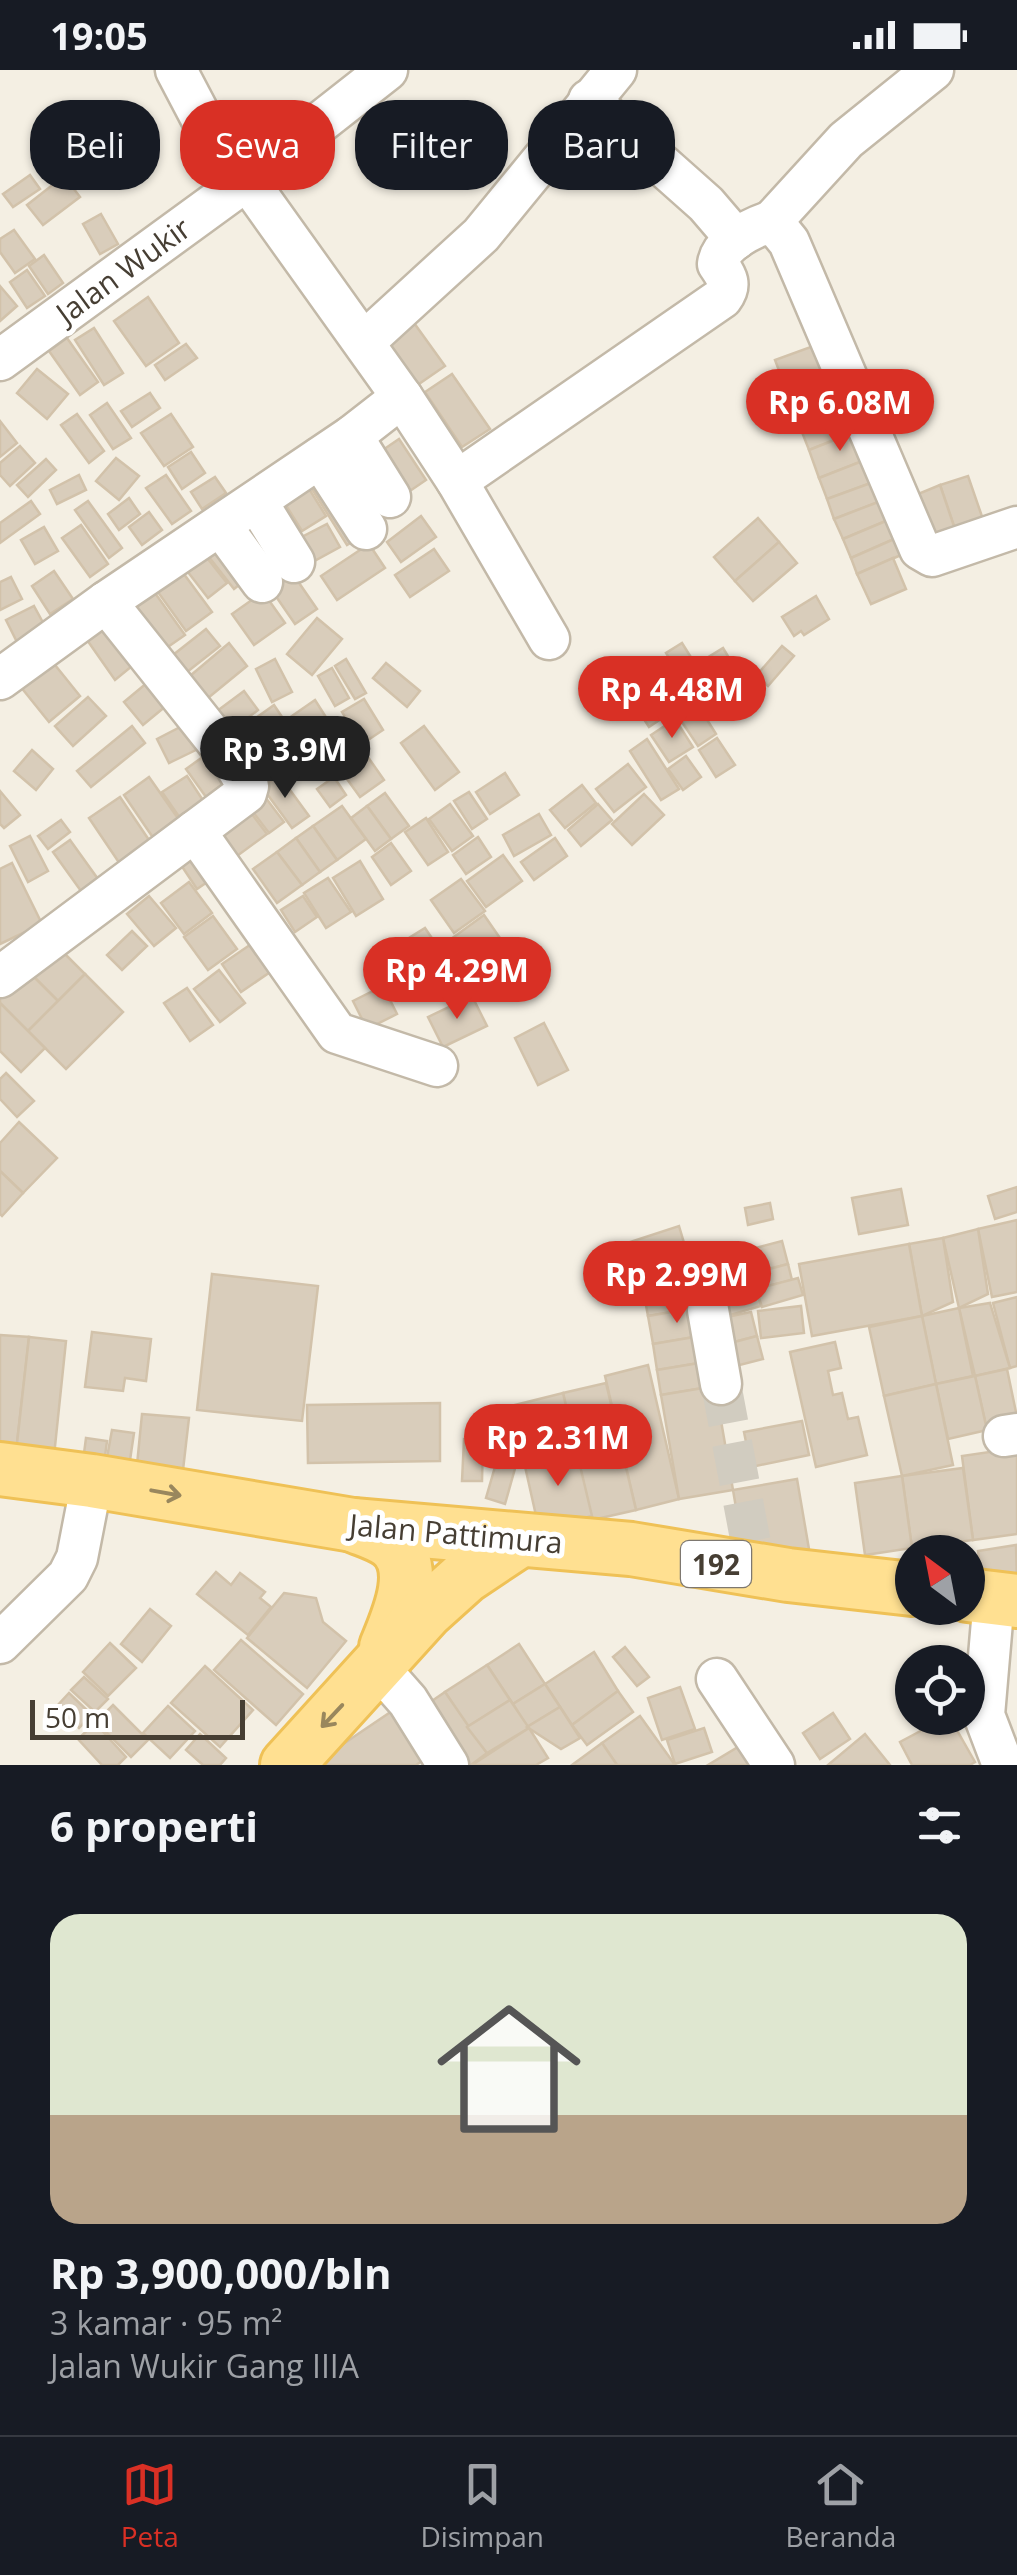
<!DOCTYPE html>
<html lang="id">
<meta charset="utf-8">
<style>
:root{--surface:#171b24;--page:#242831;--text:#f1f3f6;--muted:#9ea1a6;--line:#363941;--accent:#d93025}
body{margin:0;font-family:"Open Sans",sans-serif;background:var(--page);color:var(--text);height:100vh;display:flex;flex-direction:column;font-size:38px;white-space:nowrap}
*{box-sizing:border-box;margin:0}
p{font-size:32px;color:var(--muted)}
.icon{flex:none;width:55px;height:55px;fill:none;stroke:currentColor;stroke-width:2;stroke-linecap:round;stroke-linejoin:round}
.map{position:relative;height:1695px;overflow:hidden}
.details{display:flex;flex-direction:column;background:var(--surface);flex:1}
.details>*{flex:none}
.top-card{position:absolute;left:30px;top:30px;width:958px;height:90px;display:flex;gap:20px}
.needle{width:65px;rotate:328deg}
.buttons{position:absolute;left:895px;top:1465px;display:grid;gap:20px}
.buttons a{display:grid;place-items:center;width:90px;height:90px;border-radius:50%;background:var(--surface);box-shadow:0 2px 8px #0004;font-size:50px}
.scale{position:absolute;left:30px;bottom:25px;width:215px;box-sizing:border-box;padding-left:10px;border:5px solid #463e33;border-top:0;font-size:28px;line-height:35px;white-space:nowrap;color:#463e33;-webkit-text-stroke:8px #fff;paint-order:stroke}
.price{position:absolute;translate:-50% -85px;padding:0 22px;border-radius:35px;background:var(--accent);color:#fff;font-size:32px;line-height:65px;filter:drop-shadow(0 2px 5px #0008)}
.price::after{content:'';position:absolute;left:50%;top:60px;width:30px;height:22px;margin-left:-15px;background:inherit;clip-path:polygon(0 0,100% 0,50% 100%)}
.price.current{background:#222;color:#fff}
ul{padding:0;list-style:none}
li{display:grid;align-content:center;gap:20px;height:530px;padding:0 50px}
li+li{border-top:2px solid var(--line)}
li span{display:grid;place-items:center;height:310px;border-radius:30px;color:#555}
li>.icon{margin-inline-start:auto}
span .icon{width:180px;height:180px;fill:#fffc;stroke-width:1}
li b{font-size:42px}
h2{display:flex;justify-content:space-between;align-items:center;height:120px;padding:0 50px;font-size:42px}
.pill{padding:0 35px;border-radius:40px;background:var(--surface);box-shadow:0 2px 8px #0004;font-size:35px;line-height:90px}
.pill.current{background:var(--accent);color:#fff}
.status{display:flex;justify-content:space-between;align-items:center;height:70px;padding:0 50px;background:var(--surface);direction:ltr}
.status svg{height:28px;fill:currentColor}
.menu{display:flex;justify-content:space-around;align-items:center;height:140px;border-top:2px solid var(--line);background:var(--surface);font-size:28px;color:var(--muted)}
.menu a{display:grid;justify-items:center;gap:5px}
.menu .current{color:var(--accent)}
.map>svg:first-child{display:block}
.building{fill:#d9cdbb;stroke:#d2c2aa;stroke-width:2.5}
.lines{fill:none;stroke-linecap:round;stroke-linejoin:round}
.minor-tunnel{stroke:#d1ccc0;stroke-width:40;stroke-dasharray:40 20;stroke-linecap:butt}
.minor-casing{stroke:#c3b9a8;stroke-width:45}
.major-casing{stroke:#efc156;stroke-width:58}
.minor{stroke:#fff;stroke-width:40}
.major{stroke:#ffe091;stroke-width:52}
.oneway{stroke:#99875d}
.labels{text-anchor:middle;dominant-baseline:central;stroke-width:10;stroke-linejoin:round;paint-order:stroke}
.shield{fill:#fff;stroke:#7e7870;stroke-width:2.5}
.shield-label{font-size:28px;font-weight:bold;fill:#463e33}
.street-label{font-size:30px;fill:#463e33;stroke:#fff}
</style>
<div class="status"><b>19:05</b><svg viewBox="0 0 49 12"><path d="M0 12V9h3v3zM5 12V6h3v6zM10 12V3h3v9zM15 12V0h3v12zM26 1h20v11H26zM47 4h2v5h-2z"/></svg></div>
<div class="map">
<svg width="1017" height="1695" viewBox="0 0 1017 1695">
<rect width="100%" height="100%" fill="#f4efe3"/>
<!-- building -->
<g class="building">
<polygon points="30,105 40,119 13,137 3,124"/>
<polygon points="64,106 80,127 43,155 27,135"/>
<polygon points="101,144 118,174 100,184 83,154"/>
<polygon points="14,160 35,189 15,203 0,182 0,169"/>
<polygon points="44,185 63,213 48,224 29,196"/>
<polygon points="27,200 45,226 27,238 10,212"/>
<polygon points="0,216 17,236 0,251"/>
<polygon points="148,227 179,273 146,296 114,251"/>
<polygon points="409,246 445,296 416,316 380,267"/>
<polygon points="94,258 123,303 104,315 75,270"/>
<polygon points="67,268 98,312 80,325 49,281"/>
<polygon points="827,271 838,300 786,319 775,290"/>
<polygon points="186,274 197,288 165,310 155,295"/>
<polygon points="37,299 68,324 47,349 17,323"/>
<polygon points="838,300 848,328 796,347 786,319"/>
<polygon points="452,304 490,359 462,377 425,322"/>
<polygon points="150,323 160,338 132,357 121,341"/>
<polygon points="848,328 860,360 809,380 796,347"/>
<polygon points="107,333 131,368 113,379 90,345"/>
<polygon points="77,344 104,381 89,393 61,355"/>
<polygon points="171,344 193,377 164,396 141,363"/>
<polygon points="0,351 17,373 0,387"/>
<polygon points="860,360 870,388 819,408 809,380"/>
<polygon points="399,369 426,410 401,427 374,386"/>
<polygon points="20,376 35,393 10,416 0,405 0,393"/>
<polygon points="191,382 205,403 182,419 168,397"/>
<polygon points="116,388 139,406 119,430 96,411"/>
<polygon points="870,388 879,410 827,429 819,408"/>
<polygon points="46,389 56,400 28,427 17,415"/>
<polygon points="326,399 366,463 347,475 307,411"/>
<polygon points="79,405 86,420 57,434 50,420"/>
<polygon points="166,405 191,441 172,454 146,418"/>
<polygon points="968,406 987,461 959,471 940,415"/>
<polygon points="215,407 226,423 202,439 191,422"/>
<polygon points="879,410 886,429 834,449 827,429"/>
<polygon points="306,414 326,446 302,461 282,429"/>
<polygon points="940,415 956,462 929,474 911,427"/>
<polygon points="129,428 140,444 119,460 108,444"/>
<polygon points="886,429 893,448 843,469 834,449"/>
<polygon points="31,431 40,444 0,473 0,453"/>
<polygon points="88,431 122,478 109,488 75,440"/>
<polygon points="149,442 162,460 142,475 129,457"/>
<polygon points="421,446 436,467 401,492 387,472"/>
<polygon points="758,448 779,472 735,511 714,487"/>
<polygon points="893,448 901,466 851,488 843,469"/>
<polygon points="327,454 340,477 307,495 294,471"/>
<polygon points="81,455 108,494 90,507 62,468"/>
<polygon points="44,457 58,481 35,494 21,470"/>
<polygon points="225,466 254,503 234,519 205,482"/>
<polygon points="901,466 908,482 857,504 851,488"/>
<polygon points="779,472 797,493 753,531 735,511"/>
<polygon points="369,474 385,498 337,530 321,506"/>
<polygon points="200,479 227,513 208,528 181,493"/>
<polygon points="434,479 449,501 410,527 395,505"/>
<polygon points="893,488 906,519 871,534 857,504"/>
<polygon points="175,492 212,542 186,561 150,511"/>
<polygon points="286,494 317,539 295,554 264,509"/>
<polygon points="54,501 73,529 50,544 32,516"/>
<polygon points="11,507 22,529 0,540 0,512"/>
<polygon points="150,516 185,565 162,581 127,532"/>
<polygon points="263,522 285,553 254,575 232,544"/>
<polygon points="816,526 829,549 804,565 801,561 794,566 782,547"/>
<polygon points="34,536 47,560 18,574 6,550"/>
<polygon points="107,537 143,587 115,610 78,557"/>
<polygon points="317,548 342,569 312,605 287,584"/>
<polygon points="206,559 220,576 187,602 173,585"/>
<polygon points="229,573 247,596 208,628 190,606"/>
<polygon points="682,573 699,600 683,610 666,583"/>
<polygon points="782,576 794,586 768,616 756,606"/>
<polygon points="723,578 740,606 719,619 702,591"/>
<polygon points="275,589 292,622 272,632 256,599"/>
<polygon points="346,589 366,623 355,629 335,596"/>
<polygon points="666,589 682,610 658,628 642,606"/>
<polygon points="51,590 80,626 49,652 20,616"/>
<polygon points="386,593 420,621 407,637 373,608"/>
<polygon points="332,598 349,628 335,636 318,606"/>
<polygon points="160,602 178,626 143,655 124,632"/>
<polygon points="647,620 664,647 649,657 631,629"/>
<polygon points="244,621 258,640 224,666 209,647"/>
<polygon points="88,627 106,646 73,676 55,656"/>
<polygon points="364,629 383,660 362,674 342,642"/>
<polygon points="315,630 329,652 304,670 289,648"/>
<polygon points="274,635 282,647 257,664 249,653"/>
<polygon points="699,637 716,664 698,676 680,649"/>
<polygon points="675,649 693,677 669,692 651,665"/>
<polygon points="284,651 300,674 281,686 266,663"/>
<polygon points="190,652 202,677 169,693 157,669"/>
<polygon points="337,654 348,669 325,685 314,669"/>
<polygon points="132,656 145,673 91,717 77,701"/>
<polygon points="424,656 459,702 435,720 401,673"/>
<polygon points="717,668 735,695 716,707 699,680"/>
<polygon points="647,669 679,719 661,730 630,681"/>
<polygon points="264,675 274,690 249,706 239,690"/>
<polygon points="218,676 243,711 211,734 186,699"/>
<polygon points="32,680 53,699 36,720 14,701"/>
<polygon points="363,680 384,710 360,727 339,698"/>
<polygon points="686,686 701,707 683,720 668,699"/>
<polygon points="628,694 646,717 614,742 596,719"/>
<polygon points="505,703 519,725 490,744 476,722"/>
<polygon points="279,705 309,746 292,758 262,717"/>
<polygon points="187,706 206,735 182,751 162,722"/>
<polygon points="149,707 182,754 156,772 124,725"/>
<polygon points="334,707 346,725 330,737 317,719"/>
<polygon points="582,715 596,733 565,758 550,740"/>
<polygon points="0,721 20,745 4,758 0,754"/>
<polygon points="469,722 487,749 472,759 454,731"/>
<polygon points="262,723 284,752 269,763 247,734"/>
<polygon points="385,723 409,756 391,769 367,736"/>
<polygon points="644,724 664,745 632,775 612,754"/>
<polygon points="120,727 153,776 122,797 89,748"/>
<polygon points="450,734 473,766 452,781 429,749"/>
<polygon points="598,734 612,750 581,776 568,760"/>
<polygon points="245,735 267,764 226,794 204,764"/>
<polygon points="342,736 366,769 337,790 313,756"/>
<polygon points="367,736 391,769 375,781 351,748"/>
<polygon points="539,744 551,765 514,786 503,765"/>
<polygon points="426,748 448,782 428,795 405,762"/>
<polygon points="61,750 70,762 48,779 38,766"/>
<polygon points="313,756 337,790 320,802 296,768"/>
<polygon points="30,766 48,801 28,812 10,776"/>
<polygon points="478,767 491,787 466,804 453,785"/>
<polygon points="296,768 320,802 302,815 277,782"/>
<polygon points="555,768 567,786 534,810 521,792"/>
<polygon points="70,770 98,809 81,821 53,782"/>
<polygon points="203,770 225,800 197,819 177,789"/>
<polygon points="391,773 411,801 391,815 372,787"/>
<polygon points="277,782 302,815 277,833 253,799"/>
<polygon points="503,785 522,811 486,837 467,811"/>
<polygon points="360,791 383,829 356,846 333,808"/>
<polygon points="12,793 42,854 0,874 0,799"/>
<polygon points="328,808 351,842 326,858 304,823"/>
<polygon points="461,809 485,841 454,863 431,830"/>
<polygon points="189,812 212,843 184,864 161,833"/>
<polygon points="149,826 176,858 154,876 127,844"/>
<polygon points="303,826 317,847 295,862 281,840"/>
<polygon points="484,845 502,871 470,894 451,869"/>
<polygon points="213,846 237,879 208,900 184,867"/>
<polygon points="425,858 444,886 427,897 409,868"/>
<polygon points="132,861 147,876 122,900 107,885"/>
<polygon points="263,866 282,894 241,922 222,894"/>
<polygon points="52,871 85,904 58,931 24,897"/>
<polygon points="413,881 425,900 390,920 379,901"/>
<polygon points="24,897 58,931 28,961 0,933 0,922"/>
<polygon points="219,900 245,933 220,952 194,919"/>
<polygon points="85,904 123,942 66,999 28,961"/>
<polygon points="383,916 397,944 367,959 353,931"/>
<polygon points="187,918 213,955 190,971 164,933"/>
<polygon points="472,926 487,956 443,977 428,947"/>
<polygon points="0,933 45,978 21,1002 0,981"/>
<polygon points="544,953 568,1000 538,1015 515,968"/>
<polygon points="6,1003 34,1031 17,1047 0,1029 0,1009"/>
<polygon points="19,1052 57,1088 23,1123 0,1101 0,1073"/>
<polygon points="0,1101 23,1123 2,1146 0,1144"/>
<polygon points="1017,1117 1017,1142 995,1149 988,1126"/>
<polygon points="901,1119 908,1155 859,1164 852,1128"/>
<polygon points="770,1133 773,1149 748,1155 745,1138"/>
<polygon points="1017,1150 1017,1222 992,1227 978,1159"/>
<polygon points="679,1156 687,1183 638,1199 630,1172"/>
<polygon points="978,1159 988,1224 959,1238 943,1168"/>
<polygon points="943,1168 953,1232 922,1246 909,1174"/>
<polygon points="782,1171 788,1194 754,1203 748,1180"/>
<polygon points="909,1174 922,1246 812,1266 799,1194"/>
<polygon points="788,1194 792,1210 756,1219 754,1203"/>
<polygon points="695,1198 701,1237 648,1246 641,1208"/>
<polygon points="212,1204 318,1216 302,1351 197,1340"/>
<polygon points="798,1208 803,1225 762,1237 756,1219"/>
<polygon points="756,1219 761,1236 717,1249 713,1231"/>
<polygon points="1017,1227 1017,1296 1010,1298 993,1233"/>
<polygon points="990,1233 1010,1298 975,1306 959,1238"/>
<polygon points="801,1236 804,1263 761,1268 758,1241"/>
<polygon points="701,1237 706,1265 653,1274 648,1246"/>
<polygon points="959,1238 973,1306 936,1314 922,1246"/>
<polygon points="751,1242 757,1266 723,1275 717,1249"/>
<polygon points="922,1246 936,1314 884,1326 869,1257"/>
<polygon points="92,1262 151,1269 146,1311 125,1308 123,1321 85,1317"/>
<polygon points="0,1265 29,1267 16,1382 0,1381"/>
<polygon points="706,1265 711,1291 657,1300 653,1274"/>
<polygon points="757,1266 763,1289 728,1298 723,1275"/>
<polygon points="29,1267 66,1271 54,1386 16,1382"/>
<polygon points="835,1272 841,1298 828,1301 833,1325 842,1323 848,1349 858,1347 867,1385 816,1397 790,1282"/>
<polygon points="711,1291 715,1316 661,1325 657,1300"/>
<polygon points="648,1295 679,1429 636,1440 605,1306"/>
<polygon points="1007,1299 1017,1347 987,1360 975,1306"/>
<polygon points="975,1306 987,1360 948,1369 936,1314"/>
<polygon points="606,1313 636,1440 592,1450 563,1323"/>
<polygon points="936,1314 953,1395 902,1406 884,1326"/>
<polygon points="715,1316 733,1420 679,1429 661,1325"/>
<polygon points="563,1323 576,1379 524,1392 511,1336"/>
<polygon points="440,1333 440,1391 308,1393 307,1335"/>
<polygon points="142,1344 189,1348 183,1400 137,1395"/>
<polygon points="802,1351 809,1385 751,1397 744,1362"/>
<polygon points="112,1360 134,1363 129,1397 106,1393"/>
<polygon points="86,1368 107,1371 104,1394 83,1391"/>
<polygon points="464,1369 483,1370 482,1411 462,1411"/>
<polygon points="1017,1378 1017,1464 973,1470 962,1386"/>
<polygon points="576,1379 592,1446 539,1459 524,1392"/>
<polygon points="497,1390 516,1395 505,1434 486,1428"/>
<polygon points="963,1398 973,1470 912,1478 902,1406"/>
<polygon points="902,1406 912,1478 865,1485 855,1413"/>
<polygon points="797,1409 810,1485 746,1496 733,1420"/>
<polygon points="1016,1475 1017,1512 983,1517 978,1481"/>
<polygon points="216,1502 231,1515 240,1503 265,1522 260,1528 271,1537 248,1565 197,1524"/>
<polygon points="284,1523 316,1528 323,1552 346,1571 307,1618 247,1568"/>
<polygon points="150,1539 171,1556 142,1592 121,1574"/>
<polygon points="241,1570 303,1624 276,1655 214,1600"/>
<polygon points="110,1573 136,1598 108,1626 83,1602"/>
<polygon points="519,1574 545,1614 513,1634 487,1595"/>
<polygon points="625,1577 649,1607 637,1616 613,1587"/>
<polygon points="594,1582 618,1621 572,1655 545,1614"/>
<polygon points="487,1595 510,1630 467,1657 445,1622"/>
<polygon points="205,1596 253,1640 220,1677 171,1633"/>
<polygon points="84,1607 108,1629 95,1642 71,1620"/>
<polygon points="545,1614 560,1637 527,1657 513,1634"/>
<polygon points="680,1617 695,1659 662,1670 648,1628"/>
<polygon points="618,1621 633,1642 587,1675 572,1655"/>
<polygon points="445,1622 487,1683 471,1695 460,1695 423,1637"/>
<polygon points="69,1623 92,1645 79,1658 57,1636"/>
<polygon points="510,1630 529,1658 487,1683 467,1657"/>
<polygon points="113,1635 148,1670 131,1687 96,1652"/>
<polygon points="168,1636 195,1661 170,1688 143,1663"/>
<polygon points="560,1637 580,1668 561,1679 527,1657"/>
<polygon points="395,1639 428,1687 416,1695 321,1695 318,1691"/>
<polygon points="833,1643 850,1669 820,1689 803,1663"/>
<polygon points="640,1646 675,1695 617,1695 602,1673"/>
<polygon points="945,1648 950,1648 975,1692 970,1695 912,1695 900,1672"/>
<polygon points="95,1653 126,1687 118,1695 102,1695 78,1669"/>
<polygon points="529,1658 548,1688 536,1695 472,1695"/>
<polygon points="704,1658 712,1682 675,1694 667,1670"/>
<polygon points="200,1664 226,1688 220,1695 203,1695 186,1680"/>
<polygon points="865,1664 890,1695 828,1695"/>
<polygon points="602,1673 617,1695 572,1695"/>
<polygon points="743,1674 756,1695 708,1695"/>
</g>
<g class="lines">
<!-- minor-tunnel -->
<polyline class="minor-tunnel" points="721,1314 755,1495"/>
<!-- minor casing -->
<g class="minor-casing">
<g id="minor">
<polyline points="176,0 237,116"/>
<polyline points="589,30 706,134 736,169"/>
<polyline points="247,110 402,327 457,411 549,569"/>
<polyline points="772,151 846,70 933,0"/>
<polyline points="364,272 481,165 616,0"/>
<polyline points="0,290 247,110 387,0"/>
<polyline points="352,366 390,427"/>
<polyline points="320,388 366,459"/>
<path d="M457,411L722,228C732,215 727,207 718,194C721,172 752,158 772,151L789,172L920,479L932,486L1017,457"/>
<polyline points="257,432 294,492"/>
<polyline points="221,456 262,512"/>
<polyline points="0,609 106,532 352,366 402,327"/>
<polyline points="195,761 337,963 437,996"/>
<polyline points="0,907 246,723 248,716 234,693 106,532"/>
<polyline points="708,1240 721,1314"/>
<polyline points="1004,1366 1017,1364"/>
<polyline points="994,1528 984,1645 1003,1695"/>
<polyline points="0,1573 68,1506 77,1488 92,1411"/>
<polyline points="378,1597 408,1631 448,1695"/>
<polyline points="717,1609 774,1695"/>
</g>
</g>
<!-- major casing -->
<g class="major-casing">
<g id="major">
<polyline points="0,1399 92,1411 353,1455 631,1479 788,1505 912,1519"/>
<path d="M353,1455C364,1460 379,1464 390,1472C422,1496 398,1548 386,1577"/>
<polyline points="968,1525 1017,1531"/>
<polyline points="287,1695 426,1542 466,1506 520,1470"/>
</g>
</g>
<!-- minor -->
<use href="#minor" class="minor"/>
<!-- major -->
<use href="#major" class="major"/>
</g>
<!-- one-way arrows -->
<defs><path id="oneway-shaft" d="M-6 0H5M1.5-3L5.5 0L1.5 3" fill="none" stroke-width="1.6" stroke-linecap="round" stroke-linejoin="round" transform="scale(2.5)"/></defs>
<g class="oneway">
<use href="#oneway-shaft" transform="translate(166 1423) rotate(10)"/>
<use href="#oneway-shaft" transform="translate(332 1646) rotate(133)"/>
</g>
<g class="labels">
<!-- shield labels -->
<rect class="shield" x="681" y="1471" width="70" height="46" rx="8"/>
<g class="shield-label">
<text x="716" y="1494">192</text>
</g>
<!-- street labels -->
<g class="street-label">
<text transform="translate(123 200) rotate(-36)">Jalan Wukir</text>
<text transform="translate(456 1463) rotate(5)">Jalan Pattimura</text>
</g>
</g>
</svg>
<div class="buttons">
<a><svg class="needle" viewBox="-14 -14 28 28"><path d="M0-13l5 13h-10z" fill="#e53935"/><path d="M0 13l5-13h-10z" fill="#9ea1a6"/></svg></a>
<a><svg class="icon" aria-label="locate" viewBox="0 0 24 24"><circle cx="12" cy="12" r="6"/><path d="M12 2v4M12 18v4M2 12h4M18 12h4"/></svg></a>
</div>
<div class="scale">50 m</div>
<b class="price" style="left:840px;top:384px">Rp 6.08M</b>
<b class="price" style="left:672px;top:671px">Rp 4.48M</b>
<b class="price current" style="left:285px;top:731px">Rp 3.9M</b>
<b class="price" style="left:457px;top:952px">Rp 4.29M</b>
<b class="price" style="left:677px;top:1256px">Rp 2.99M</b>
<b class="price" style="left:558px;top:1419px">Rp 2.31M</b>
<div class="top-card">
<a class="pill">Beli</a>
<a class="pill current">Sewa</a>
<a class="pill">Filter</a>
<a class="pill">Baru</a>
</div>
</div>
<section class="details">
<h2>6 properti<svg class="icon" aria-label="filters" viewBox="0 0 24 24"><path d="M4 7h16M4 17h16"/><circle cx="9" cy="7" r="2"/><circle cx="15" cy="17" r="2"/></svg></h2>
<ul>
<li><span style="background:linear-gradient(#dfe7d0 65%,#b9a48a 0)"><svg class="icon" aria-label="home" viewBox="0 0 24 24"><path d="M3 11l9-7 9 7M6 9v11h12V9"/></svg></span><div><b>Rp 3,900,000/bln</b><p>3 kamar · 95 m²</p><p>Jalan Wukir Gang IIIA</p></div></li>
</ul>
</section>
<nav class="menu">
<a class="current"><svg class="icon" aria-label="map" viewBox="0 0 24 24"><path d="M3 6l6-2 6 2 6-2v14l-6 2-6-2-6 2zM9 4v14M15 6v14"/></svg>Peta</a>
<a><svg class="icon" aria-label="saved" viewBox="0 0 24 24"><path d="M7 4h10v16l-5-4-5 4z"/></svg>Disimpan</a>
<a><svg class="icon" aria-label="home" viewBox="0 0 24 24"><path d="M3 11l9-7 9 7M6 9v11h12V9"/></svg>Beranda</a>
</nav>
